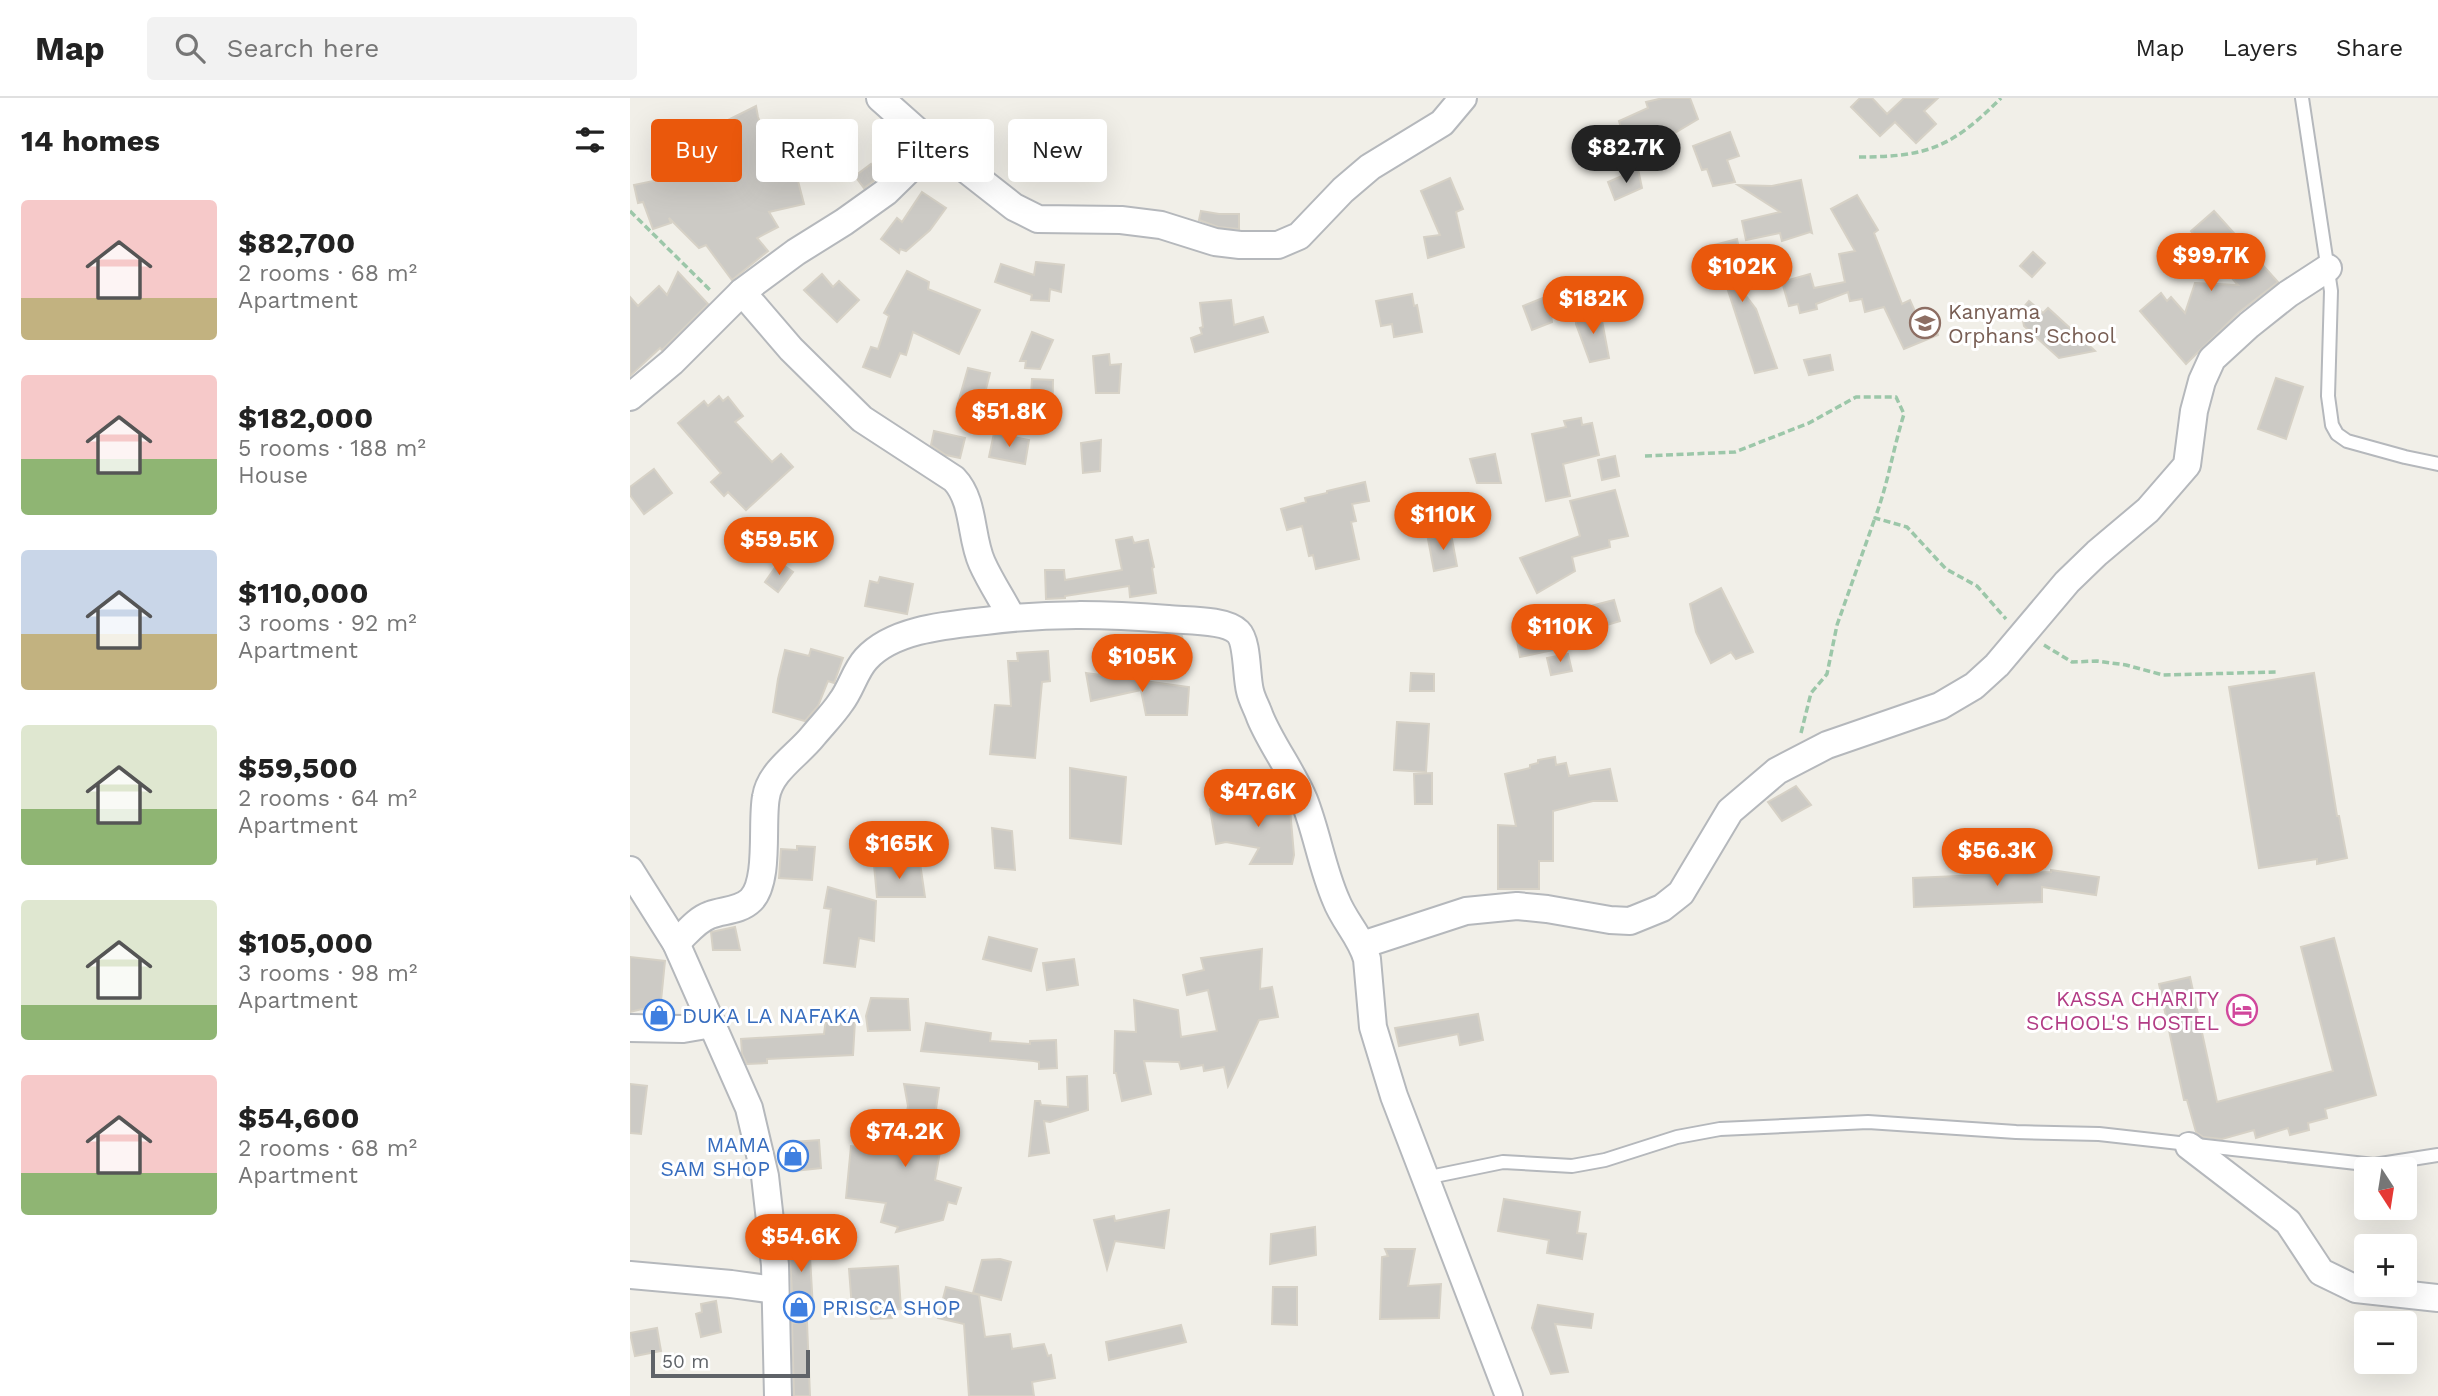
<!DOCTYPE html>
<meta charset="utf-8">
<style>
:root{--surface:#fff;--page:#f2f2f2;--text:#222;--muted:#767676;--line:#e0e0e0;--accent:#ea580c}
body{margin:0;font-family:"Work Sans",sans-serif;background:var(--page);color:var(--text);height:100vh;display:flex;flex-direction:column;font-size:26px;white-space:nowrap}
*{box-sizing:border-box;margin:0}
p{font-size:23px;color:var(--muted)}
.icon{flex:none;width:38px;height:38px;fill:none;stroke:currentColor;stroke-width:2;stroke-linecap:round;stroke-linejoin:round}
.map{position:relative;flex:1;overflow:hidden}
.sheet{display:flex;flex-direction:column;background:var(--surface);width:630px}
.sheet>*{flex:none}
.banner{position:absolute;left:21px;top:21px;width:665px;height:63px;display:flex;gap:14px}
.needle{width:46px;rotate:168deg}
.fabs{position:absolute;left:1724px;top:1059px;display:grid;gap:14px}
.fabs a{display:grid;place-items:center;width:63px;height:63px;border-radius:7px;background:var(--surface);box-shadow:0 7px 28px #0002;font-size:35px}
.scale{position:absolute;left:21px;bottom:18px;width:159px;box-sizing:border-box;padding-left:7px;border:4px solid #5f6368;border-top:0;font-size:19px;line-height:24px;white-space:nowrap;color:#5f6368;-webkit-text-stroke:5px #fff;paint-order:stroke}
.price{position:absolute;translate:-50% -60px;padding:0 16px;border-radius:24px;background:var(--accent);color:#fff;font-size:23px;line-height:46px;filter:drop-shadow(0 2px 4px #0008)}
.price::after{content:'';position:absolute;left:50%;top:42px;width:21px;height:16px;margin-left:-10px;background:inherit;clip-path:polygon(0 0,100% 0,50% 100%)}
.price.selected{background:#222;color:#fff}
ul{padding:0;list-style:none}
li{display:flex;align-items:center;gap:21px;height:175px;padding:0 21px}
li span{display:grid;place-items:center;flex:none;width:196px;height:140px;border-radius:7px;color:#555}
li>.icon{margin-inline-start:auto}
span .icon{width:84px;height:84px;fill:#fffc;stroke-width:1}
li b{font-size:30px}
h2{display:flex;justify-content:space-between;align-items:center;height:84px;padding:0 21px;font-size:30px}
.chip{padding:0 24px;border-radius:7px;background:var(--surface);box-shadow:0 7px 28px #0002;font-size:24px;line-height:63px}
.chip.selected{background:var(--accent);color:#fff}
header{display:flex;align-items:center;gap:42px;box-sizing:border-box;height:98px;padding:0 35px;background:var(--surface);border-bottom:2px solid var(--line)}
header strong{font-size:33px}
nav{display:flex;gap:38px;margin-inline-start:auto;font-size:24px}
.search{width:490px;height:63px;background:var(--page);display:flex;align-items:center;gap:18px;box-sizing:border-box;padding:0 24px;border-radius:7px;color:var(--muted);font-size:26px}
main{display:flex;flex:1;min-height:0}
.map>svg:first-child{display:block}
.building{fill:#cccac5;stroke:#d6d1c6;stroke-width:2}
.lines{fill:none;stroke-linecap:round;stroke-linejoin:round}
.service-casing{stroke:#b5b8bc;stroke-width:16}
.minor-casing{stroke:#b5b8bc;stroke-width:30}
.path{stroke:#9cc7a9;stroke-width:3.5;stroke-dasharray:7 3.5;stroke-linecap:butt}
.service{stroke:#fff;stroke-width:12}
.minor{stroke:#fff;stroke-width:26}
.labels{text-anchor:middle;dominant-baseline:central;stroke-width:6;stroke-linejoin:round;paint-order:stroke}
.education-label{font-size:21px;fill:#785e54;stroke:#fff;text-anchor:start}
.hotel-label{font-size:21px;fill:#b23c85;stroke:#fff;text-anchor:end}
.shop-label{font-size:21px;fill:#366cbe;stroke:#fff;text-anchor:start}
</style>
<header>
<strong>Map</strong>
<div class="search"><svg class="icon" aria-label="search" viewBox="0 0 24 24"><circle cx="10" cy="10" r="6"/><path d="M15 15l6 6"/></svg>Search here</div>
<nav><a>Map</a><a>Layers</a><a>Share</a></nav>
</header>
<main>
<section class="sheet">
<h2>14 homes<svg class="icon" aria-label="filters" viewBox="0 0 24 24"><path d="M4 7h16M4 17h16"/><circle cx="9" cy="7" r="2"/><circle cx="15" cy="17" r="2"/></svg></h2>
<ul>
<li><span style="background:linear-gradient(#f6c9c9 70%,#c2b280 0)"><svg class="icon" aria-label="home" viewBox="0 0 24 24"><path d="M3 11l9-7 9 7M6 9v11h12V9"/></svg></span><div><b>$82,700</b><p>2 rooms · 68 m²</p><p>Apartment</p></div></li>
<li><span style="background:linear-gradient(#f6c9c9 60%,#8fb573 0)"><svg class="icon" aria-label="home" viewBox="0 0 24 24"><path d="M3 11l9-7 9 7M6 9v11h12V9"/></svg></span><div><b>$182,000</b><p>5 rooms · 188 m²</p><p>House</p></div></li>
<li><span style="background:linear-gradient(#c9d6e8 60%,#c2b280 0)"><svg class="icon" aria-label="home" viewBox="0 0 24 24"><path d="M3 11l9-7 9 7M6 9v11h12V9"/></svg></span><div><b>$110,000</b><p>3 rooms · 92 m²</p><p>Apartment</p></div></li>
<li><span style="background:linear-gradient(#dfe7d0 60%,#8fb573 0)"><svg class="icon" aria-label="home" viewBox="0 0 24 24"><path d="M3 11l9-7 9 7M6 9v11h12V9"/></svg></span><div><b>$59,500</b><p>2 rooms · 64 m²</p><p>Apartment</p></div></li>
<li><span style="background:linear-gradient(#dfe7d0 75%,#8fb573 0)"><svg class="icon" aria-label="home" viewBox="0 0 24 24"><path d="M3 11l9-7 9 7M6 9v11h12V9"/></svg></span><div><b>$105,000</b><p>3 rooms · 98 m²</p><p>Apartment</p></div></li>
<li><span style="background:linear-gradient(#f6c9c9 70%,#8fb573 0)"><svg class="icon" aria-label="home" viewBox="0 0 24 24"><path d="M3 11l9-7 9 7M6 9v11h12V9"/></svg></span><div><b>$54,600</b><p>2 rooms · 68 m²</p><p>Apartment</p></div></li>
</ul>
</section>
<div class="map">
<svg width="1808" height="1298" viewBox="0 0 1808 1298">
<rect width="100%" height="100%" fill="#f1efe8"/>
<!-- building -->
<g class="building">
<polygon points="1033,0 1060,0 1068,21 1001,61 989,23 1018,10 1016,4"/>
<polygon points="1230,0 1242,0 1257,16 1274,0 1308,0 1294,13 1306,26 1286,45 1265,24 1250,38 1221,9"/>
<polygon points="126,8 128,19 135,37 149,30 161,56 174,106 139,114 148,129 127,140 138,153 102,182 76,147 69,150 39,120 41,125 23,131 13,104 8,105 4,87 81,71 79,62 98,58 84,29"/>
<polygon points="1100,34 1109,58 1097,62 1105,84 1083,88 1077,71 1072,72 1063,48"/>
<polygon points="241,66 250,78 234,90 225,78"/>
<polygon points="1008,71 1012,90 985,102 978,84"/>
<polygon points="820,80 833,111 826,114 834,149 798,160 794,139 810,137 791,93"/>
<polygon points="1171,82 1182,135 1180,134 1152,143 1150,135 1116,142 1112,123 1150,114 1108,87 1142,88"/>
<polygon points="292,94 316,110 300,132 276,153 270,151 269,155 251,141 267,120 272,124"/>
<polygon points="1227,97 1248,132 1244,135 1272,206 1280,202 1291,227 1303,223 1308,237 1274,251 1254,209 1235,214 1232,201 1220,203 1218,194 1186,206 1187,211 1170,215 1168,206 1159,208 1152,184 1180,176 1184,190 1215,184 1209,156 1225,153 1201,111"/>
<polygon points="571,113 589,116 609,116 609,131 588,129 569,122"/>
<polygon points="1584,113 1648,184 1608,215 1556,266 1510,213 1531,195 1537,203 1541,199 1555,215 1565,185 1608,187 1561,133"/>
<polygon points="1107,141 1113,170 1097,173 1126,211 1147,270 1125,275 1092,174 1081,176 1073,150"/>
<polygon points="1403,154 1415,165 1402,179 1390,168"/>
<polygon points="406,164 434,167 431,194 420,191 419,203 401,202 402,197 365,184 371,166 404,177"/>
<polygon points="277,173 299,184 298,191 350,212 329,256 283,234 276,257 270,255 260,279 233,269 241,249 248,251 259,218 254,215"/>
<polygon points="48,174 78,206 32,252 30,250 0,278 0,199 8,208 29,188 37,197"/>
<polygon points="192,176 203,189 209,183 229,202 207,224 174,192"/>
<polygon points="782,196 784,208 787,207 792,234 764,239 762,226 751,228 746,203"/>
<polygon points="918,198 922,224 902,232 893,208"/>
<polygon points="601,202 604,227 633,219 638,234 565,254 561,240 572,236 570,230 573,229 570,205"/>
<polygon points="1399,203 1413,215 1418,210 1465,253 1429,260 1394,228 1391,212"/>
<polygon points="970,212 979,260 960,264 946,226 946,219"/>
<polygon points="402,234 423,242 410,271 395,270 396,263 390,263"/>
<polygon points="479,256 480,267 491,266 489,295 466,295 463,258"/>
<polygon points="1200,257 1203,272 1179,277 1174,262"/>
<polygon points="338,270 360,275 351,311 328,305"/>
<polygon points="1646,280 1673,289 1656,341 1628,331"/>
<polygon points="402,281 423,282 422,332 399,331"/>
<polygon points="89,298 93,303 98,299 113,318 105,324 142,364 151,356 163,369 116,412 98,394 94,398 81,384 91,375 48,325 74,303 78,308"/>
<polygon points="951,320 952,327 962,325 969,357 933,366 940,398 916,403 902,336 936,329 934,323"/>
<polygon points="304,333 335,340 330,360 316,357 301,347"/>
<polygon points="364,335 399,342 395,366 359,359"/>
<polygon points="471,342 470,373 453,375 451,345"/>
<polygon points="865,356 871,385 847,385 840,361"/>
<polygon points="985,358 989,378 972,382 968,362"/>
<polygon points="24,371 42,395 14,416 0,397 0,389"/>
<polygon points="735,384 739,403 722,406 726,423 721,424 729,461 686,471 683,457 679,458 672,428 657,432 651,411 676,404 675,400 697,395 697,393"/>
<polygon points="985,392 998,438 979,442 980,449 942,459 945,473 907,495 890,460 950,438 940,403"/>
<polygon points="821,436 827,468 804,473 798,441"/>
<polygon points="502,439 504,445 518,442 524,469 522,470 526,495 500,499 499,488 435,498 435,500 416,501 415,472 434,472 435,482 492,472 486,442"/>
<polygon points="149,464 163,474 148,494 135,484"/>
<polygon points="250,479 283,486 277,516 235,508 240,483 248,485"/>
<polygon points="1091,490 1123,554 1106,561 1101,554 1081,565 1066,534 1060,506"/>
<polygon points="984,502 990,523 960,532 953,510"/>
<polygon points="913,528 914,533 918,532 923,552 890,559 886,537 894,535 893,532"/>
<polygon points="546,537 552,538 556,558 523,564 519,543"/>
<polygon points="181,551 213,560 204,585 198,583 188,608 175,623 143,614 148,581 155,552 179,558"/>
<polygon points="418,553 420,583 412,584 405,660 360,656 365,607 381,608 378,563 388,563 387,555"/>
<polygon points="938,556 942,573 921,577 917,560"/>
<polygon points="456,575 559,589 557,617 516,617 511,592 461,603"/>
<polygon points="781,575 804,576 804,593 780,593"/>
<polygon points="1684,575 1707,718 1709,718 1717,760 1687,766 1687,761 1629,770 1599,589"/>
<polygon points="767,624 799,626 796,674 764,672"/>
<polygon points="925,659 926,667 936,665 939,678 980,671 987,703 963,703 923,713 923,763 909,763 909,791 868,791 868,727 886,728 875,676 900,670 900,667 908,665 908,662"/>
<polygon points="440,670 496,679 491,746 440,740"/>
<polygon points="802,675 802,706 785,706 784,676"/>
<polygon points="1166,688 1181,707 1152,723 1138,704"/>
<polygon points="655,697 660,711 664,757 662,766 620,766 629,750 596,744 586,746 580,711"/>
<polygon points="362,730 382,733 385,772 365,770"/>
<polygon points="167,748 185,749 182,782 149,780 151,751 167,752"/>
<polygon points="290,765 295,799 247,799 244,767"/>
<polygon points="1421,772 1469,779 1466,797 1412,789 1412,804 1284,809 1283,780 1421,774"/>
<polygon points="198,789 246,803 244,843 229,840 225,869 194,865 201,811 194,810"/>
<polygon points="105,829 110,852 83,852 81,834"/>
<polygon points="359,839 407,851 401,873 353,861"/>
<polygon points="1704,840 1746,997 1695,1011 1697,1020 1678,1025 1679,1032 1660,1037 1658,1030 1626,1040 1624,1032 1592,1041 1573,1039 1566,1034 1557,1002 1554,1002 1529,886 1560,879 1587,1004 1703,973 1671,849"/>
<polygon points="632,851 630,891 642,889 648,919 629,922 598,988 594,969 574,973 573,967 551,971 549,964 514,963 521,996 492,1003 486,975 484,975 485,933 506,934 504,902 548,912 551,939 587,933 578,892 557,897 553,877 574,872 571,860"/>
<polygon points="0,859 35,863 30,913 12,911 0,914"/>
<polygon points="444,861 448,887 417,892 413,865"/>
<polygon points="241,900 278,901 280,932 238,933 236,918"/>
<polygon points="848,916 853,942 830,947 828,936 769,948 765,930"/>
<polygon points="196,921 225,923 223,957 137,961 137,965 117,966 112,956 111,941 194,936"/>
<polygon points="296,925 361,935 360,943 400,946 400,943 426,942 427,970 409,971 409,964 404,963 291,953"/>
<polygon points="457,978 458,1012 420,1024 414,1023 419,1055 399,1058 405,1003 410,1003 411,1007 438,1009 437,979"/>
<polygon points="0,986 17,988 11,1036 0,1035"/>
<polygon points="274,986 309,990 302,1040 312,1042 305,1082 331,1090 326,1106 318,1104 313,1122 266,1134 268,1129 251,1124 256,1105 216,1100 221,1048 270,1054 278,1008"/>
<polygon points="189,1042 191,1070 165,1073 163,1044"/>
<polygon points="874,1101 950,1114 947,1135 956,1136 952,1161 917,1155 919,1142 868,1133"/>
<polygon points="539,1112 534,1150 485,1143 477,1171 464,1122 484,1118 485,1123"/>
<polygon points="685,1129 686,1157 640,1166 641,1136"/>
<polygon points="179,1141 183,1211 163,1212 159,1142"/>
<polygon points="755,1151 785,1151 778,1188 811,1186 809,1220 750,1221 752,1159 758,1158"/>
<polygon points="370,1161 381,1164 371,1202 343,1195 352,1162"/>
<polygon points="268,1168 271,1211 261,1212 262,1220 241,1221 240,1209 222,1210 219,1171"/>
<polygon points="316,1189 349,1197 355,1239 380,1236 382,1251 414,1246 418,1258 421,1257 425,1280 402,1284 404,1298 339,1298 334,1226 308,1220"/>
<polygon points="643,1189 667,1189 667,1227 642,1226"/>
<polygon points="86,1203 91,1234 71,1239 66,1216 72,1214 71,1206"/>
<polygon points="908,1207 963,1216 961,1230 925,1226 938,1274 921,1276 902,1230"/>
<polygon points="177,1224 180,1298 164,1298 162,1225"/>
<polygon points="551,1227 556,1244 479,1262 476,1244"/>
<polygon points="27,1230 31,1253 5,1258 0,1235"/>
</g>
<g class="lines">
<!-- service casing -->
<g class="service-casing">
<g id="service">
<polyline points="1672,0 1701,193 1698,298 1702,327 1707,336 1717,343 1775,359 1808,366"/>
<polyline points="795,1080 873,1064 942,1068 975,1062 1047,1039 1090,1031 1238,1024 1386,1034 1469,1036 1744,1067 1808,1057"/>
</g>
</g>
<!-- minor casing -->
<g class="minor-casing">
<g id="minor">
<polyline points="250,0 287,33 384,109 408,121 491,122 531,127 585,144 610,147 648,147 669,138 713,92 740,69 812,25 833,0"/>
<path d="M112,194L161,251L232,321L324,381C345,403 340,439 352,465C360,483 372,501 381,518"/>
<polyline points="0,299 42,264 112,194 166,154 214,124 256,94 304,47"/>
<polyline points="0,772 46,845 119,1010 135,1078 145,1167 148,1298"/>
<path d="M46,845C57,835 66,822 80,817C93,812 110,813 121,802C140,783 131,724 136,699C140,673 168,657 183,638C192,627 203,616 211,604C221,591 225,573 236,561C263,531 318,527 355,523C418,515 475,516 538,521C556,523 595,521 608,534C618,544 616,578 620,593C622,602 627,610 630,619C642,648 662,673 674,702C687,735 692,770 706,802C714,823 731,839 737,861L743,929L764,998L879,1298"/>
<polyline points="732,847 836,813 887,808 917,811 980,822 1000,823 1032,810 1051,795 1100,713 1147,673 1197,647 1310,608 1344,588 1367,567 1437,484 1467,455 1518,412 1557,367 1564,313 1572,283 1582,261 1619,227 1658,196 1698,170"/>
<polyline points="0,930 53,931 82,926"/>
<polyline points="1559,1048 1658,1124 1691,1174 1726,1191 1808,1200"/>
<polyline points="0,1177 101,1186 145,1192"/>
</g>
</g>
<!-- path -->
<g class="path">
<path d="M1229,59C1298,59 1322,49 1371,0"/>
<polyline points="0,113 81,193"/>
<path d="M1015,358L1105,354L1179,325L1226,299H1266L1274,316C1263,351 1258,386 1245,420L1277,429L1316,471L1347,488L1376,521"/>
<polyline points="1414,547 1442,564 1467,563 1496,567 1533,577 1647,574"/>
<polyline points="1171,635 1181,595 1197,576 1207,527 1245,420"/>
</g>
<!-- service -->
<use href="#service" class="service"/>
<!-- minor -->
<use href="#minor" class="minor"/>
</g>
<!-- icons -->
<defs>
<g id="school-ring" transform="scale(1.575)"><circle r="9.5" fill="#fff" stroke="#8d6e63" stroke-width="1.5"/><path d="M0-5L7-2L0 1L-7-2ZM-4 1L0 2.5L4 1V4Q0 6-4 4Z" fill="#8d6e63"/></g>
<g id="hotel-ring" transform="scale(1.575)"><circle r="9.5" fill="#fff" stroke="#d1479c" stroke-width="1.5"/><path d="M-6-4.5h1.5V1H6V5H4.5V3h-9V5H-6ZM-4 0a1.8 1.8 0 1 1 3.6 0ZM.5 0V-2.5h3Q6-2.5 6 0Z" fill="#d1479c"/></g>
<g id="shop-ring" transform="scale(1.575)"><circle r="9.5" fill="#fff" stroke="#3f7fe0" stroke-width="1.5"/><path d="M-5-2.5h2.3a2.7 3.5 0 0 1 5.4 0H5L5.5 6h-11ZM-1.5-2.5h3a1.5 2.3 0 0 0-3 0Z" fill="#3f7fe0"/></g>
</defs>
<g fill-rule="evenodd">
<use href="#school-ring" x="1295" y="225"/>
<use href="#hotel-ring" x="1612" y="912"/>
<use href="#shop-ring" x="29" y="917"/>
<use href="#shop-ring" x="163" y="1058"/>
<use href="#shop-ring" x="169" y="1209"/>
</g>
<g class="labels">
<!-- education labels -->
<g class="education-label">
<text x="1318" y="213">Kanyama<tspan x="1318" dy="24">Orphans' School</tspan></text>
</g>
<!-- hotel labels -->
<g class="hotel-label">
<text x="1589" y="900">KASSA CHARITY<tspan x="1589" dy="24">SCHOOL'S HOSTEL</tspan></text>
</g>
<!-- shop labels -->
<g class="shop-label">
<text x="52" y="917">DUKA LA NAFAKA</text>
<text x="140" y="1046" text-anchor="end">MAMA<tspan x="140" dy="24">SAM SHOP</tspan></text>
<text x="192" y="1209">PRISCA SHOP</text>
</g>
</g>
</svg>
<div class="fabs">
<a><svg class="needle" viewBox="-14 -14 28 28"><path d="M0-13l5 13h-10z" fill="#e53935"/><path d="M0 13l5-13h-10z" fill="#767676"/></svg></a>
<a>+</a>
<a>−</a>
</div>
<div class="scale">50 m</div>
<b class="price selected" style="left:996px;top:87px">$82.7K</b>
<b class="price" style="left:1581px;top:195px">$99.7K</b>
<b class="price" style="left:1112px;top:206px">$102K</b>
<b class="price" style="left:963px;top:238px">$182K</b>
<b class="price" style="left:379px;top:351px">$51.8K</b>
<b class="price" style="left:813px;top:454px">$110K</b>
<b class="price" style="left:149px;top:479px">$59.5K</b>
<b class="price" style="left:930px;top:566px">$110K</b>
<b class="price" style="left:512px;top:596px">$105K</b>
<b class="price" style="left:628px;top:731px">$47.6K</b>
<b class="price" style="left:269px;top:783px">$165K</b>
<b class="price" style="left:1367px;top:790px">$56.3K</b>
<b class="price" style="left:275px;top:1071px">$74.2K</b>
<b class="price" style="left:171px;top:1176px">$54.6K</b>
<div class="banner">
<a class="chip selected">Buy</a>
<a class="chip">Rent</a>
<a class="chip">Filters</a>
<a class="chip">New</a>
</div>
</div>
</main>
